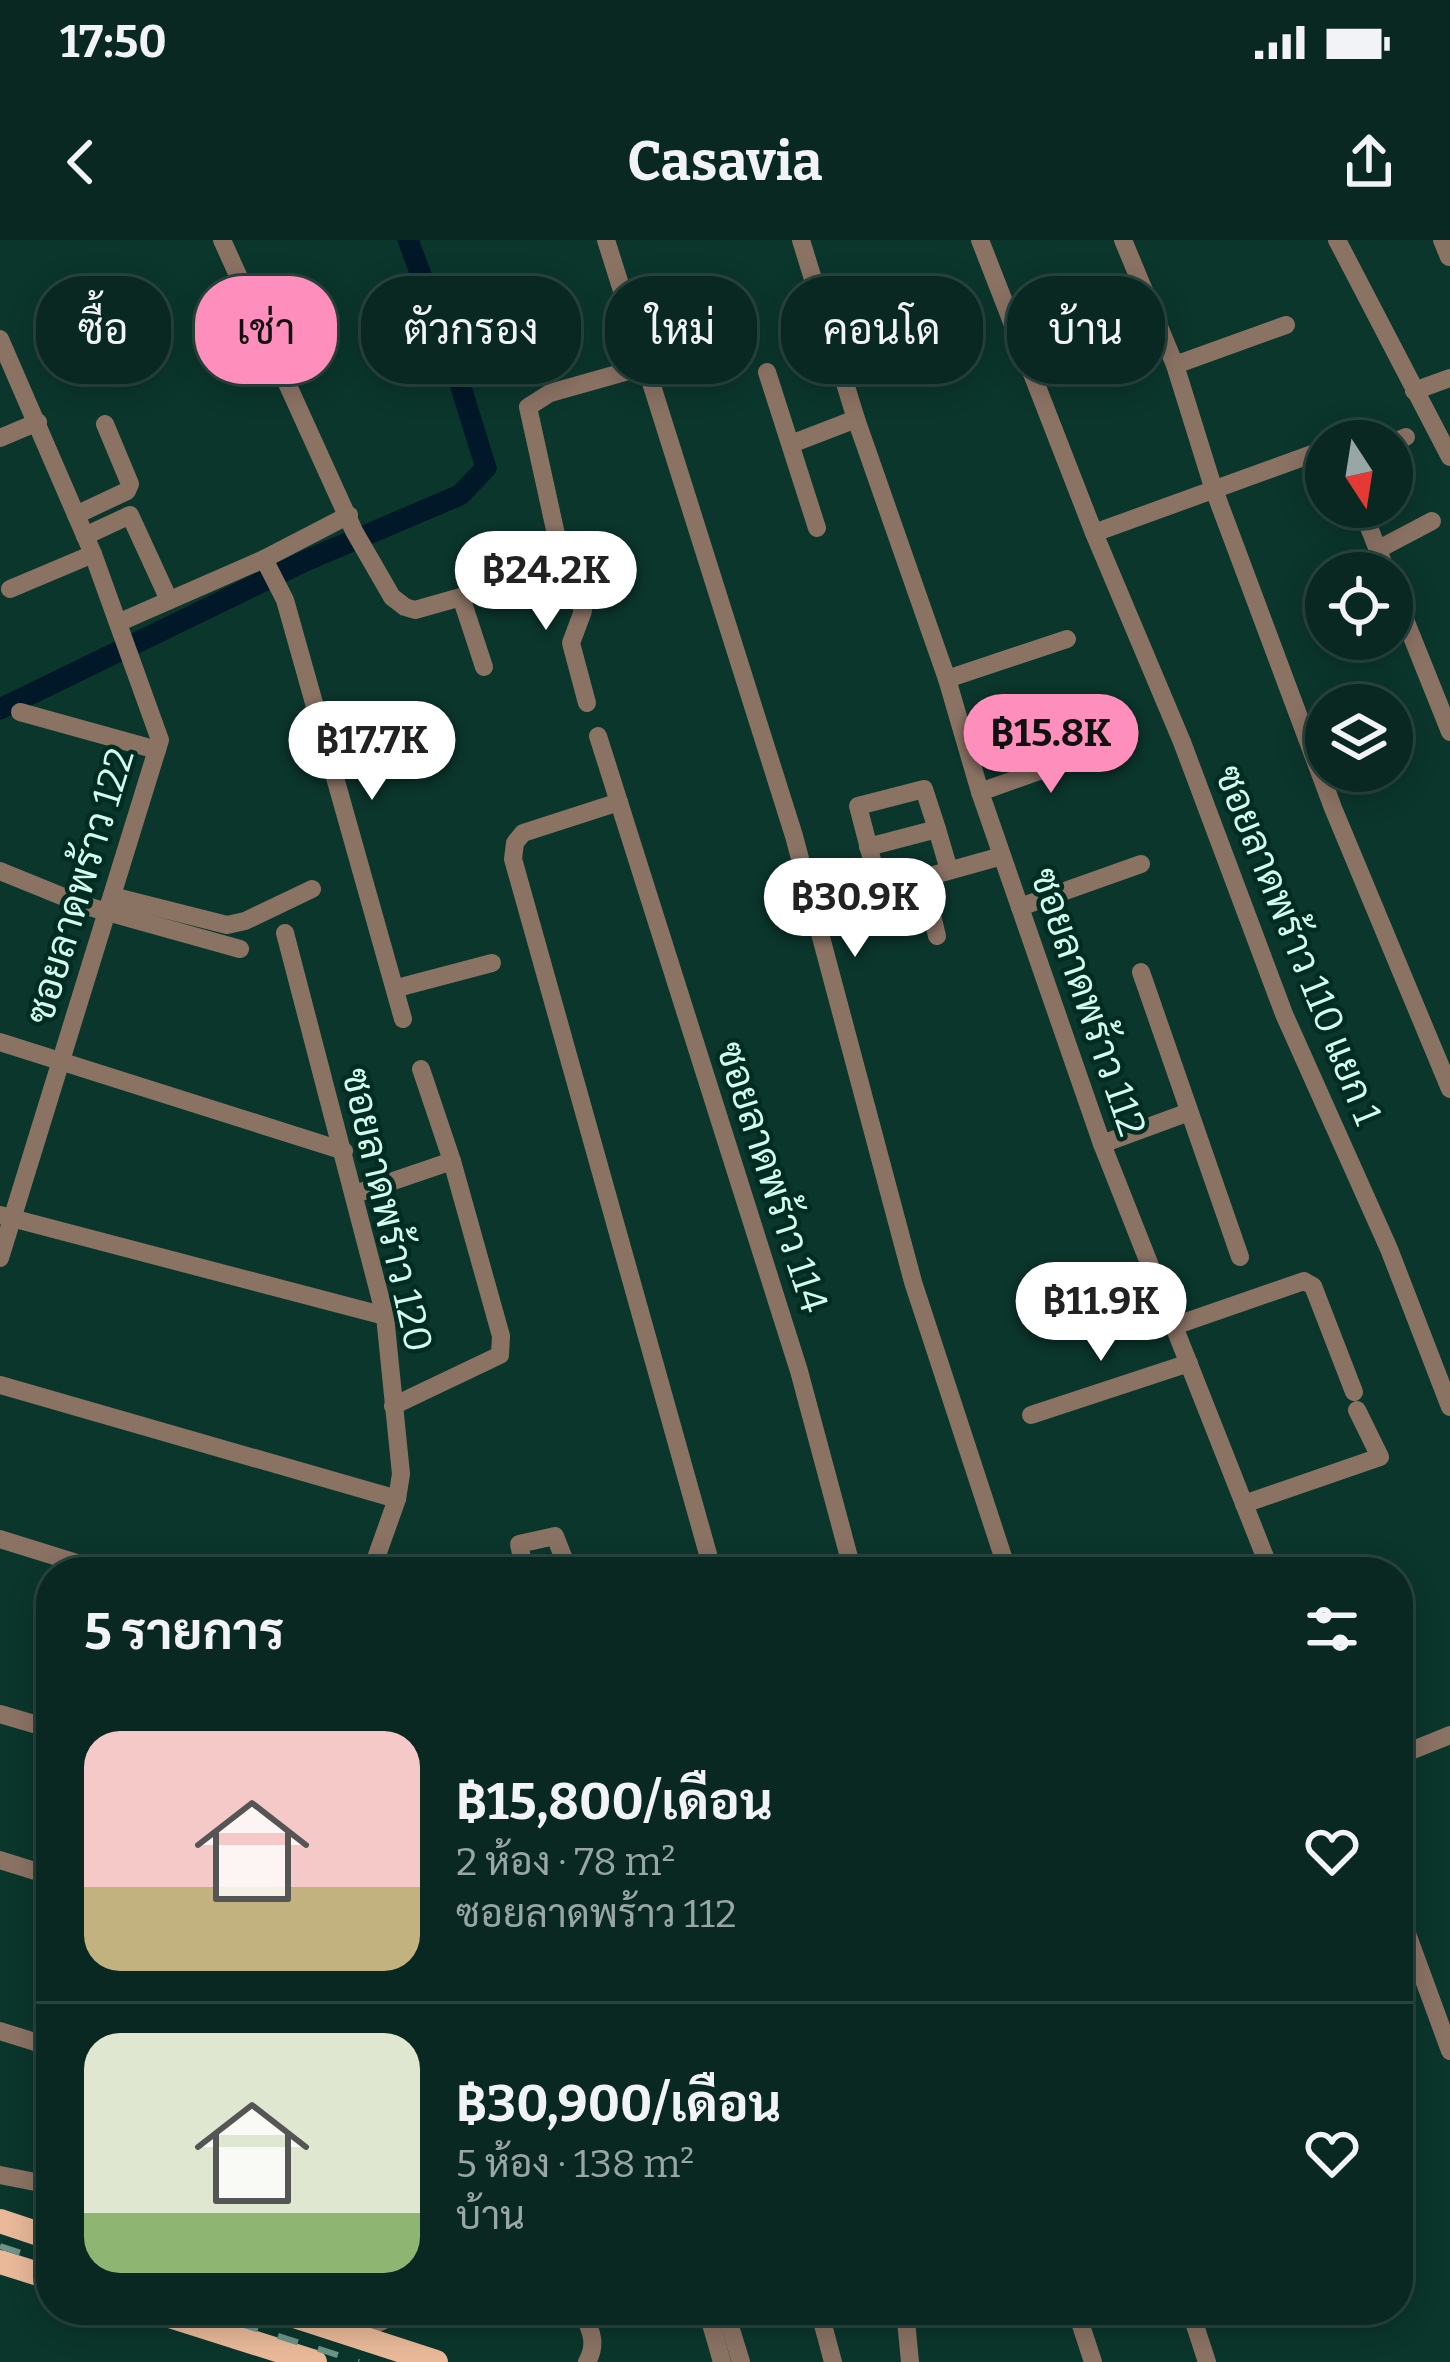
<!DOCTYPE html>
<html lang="th">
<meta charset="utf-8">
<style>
:root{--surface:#082821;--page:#11302a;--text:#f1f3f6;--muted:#98a6a5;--line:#29443f;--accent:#fe8ebc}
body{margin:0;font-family:Bitter,Sarabun,serif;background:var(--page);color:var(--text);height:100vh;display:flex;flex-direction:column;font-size:45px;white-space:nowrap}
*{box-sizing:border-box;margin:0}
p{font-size:39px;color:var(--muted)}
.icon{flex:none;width:66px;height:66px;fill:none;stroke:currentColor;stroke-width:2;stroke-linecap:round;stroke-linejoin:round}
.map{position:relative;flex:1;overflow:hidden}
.sheet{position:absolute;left:36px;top:1317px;width:1377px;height:768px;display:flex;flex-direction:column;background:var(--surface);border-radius:48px;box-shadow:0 6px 30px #0003,0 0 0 3px var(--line)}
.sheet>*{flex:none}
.top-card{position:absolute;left:36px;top:36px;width:1380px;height:108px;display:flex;gap:24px}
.needle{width:78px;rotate:168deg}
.buttons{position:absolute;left:1305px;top:180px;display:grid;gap:24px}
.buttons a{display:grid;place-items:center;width:108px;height:108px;border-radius:50%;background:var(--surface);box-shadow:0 6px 30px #0003,0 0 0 3px var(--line);font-size:60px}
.price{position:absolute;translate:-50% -102px;padding:0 27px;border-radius:42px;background:#fff;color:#222;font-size:39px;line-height:78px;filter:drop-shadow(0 3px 6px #0008)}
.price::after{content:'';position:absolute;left:50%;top:72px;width:36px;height:27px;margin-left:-18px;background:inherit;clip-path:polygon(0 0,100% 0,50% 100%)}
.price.selected{background:var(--accent);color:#111}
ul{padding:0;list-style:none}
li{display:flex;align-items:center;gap:36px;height:300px;padding:0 48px}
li+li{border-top:3px solid var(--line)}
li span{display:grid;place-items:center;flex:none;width:336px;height:240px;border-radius:36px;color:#555}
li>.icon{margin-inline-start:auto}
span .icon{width:144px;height:144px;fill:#fffc;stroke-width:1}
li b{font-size:51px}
h2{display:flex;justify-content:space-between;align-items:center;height:144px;padding:0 48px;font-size:51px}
.pill{padding:0 42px;border-radius:48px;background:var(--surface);box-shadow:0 6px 30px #0003,0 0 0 3px var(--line);font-size:42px;line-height:108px}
.pill.selected{background:var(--accent);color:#111}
.status{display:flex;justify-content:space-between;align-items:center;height:84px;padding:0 60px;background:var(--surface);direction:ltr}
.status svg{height:33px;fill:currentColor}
header{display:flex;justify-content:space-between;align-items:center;height:156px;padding:0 48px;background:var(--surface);font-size:54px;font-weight:700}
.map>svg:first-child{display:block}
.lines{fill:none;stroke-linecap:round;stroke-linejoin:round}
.canal{stroke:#001828;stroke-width:21}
.minor{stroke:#8b7364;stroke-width:18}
.major{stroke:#e9b999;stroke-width:24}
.rail{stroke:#6c9489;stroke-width:6;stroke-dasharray:21 21;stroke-linecap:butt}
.labels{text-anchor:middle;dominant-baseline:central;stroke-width:9;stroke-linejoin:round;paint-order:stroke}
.street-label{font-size:39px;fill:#d4f9ed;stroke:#002c22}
</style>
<div class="status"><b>17:50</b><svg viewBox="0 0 49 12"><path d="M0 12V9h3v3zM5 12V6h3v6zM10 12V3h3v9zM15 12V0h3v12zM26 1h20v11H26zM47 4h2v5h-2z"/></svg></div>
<header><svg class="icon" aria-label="back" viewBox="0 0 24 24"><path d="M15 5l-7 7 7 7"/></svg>Casavia<svg class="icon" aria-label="share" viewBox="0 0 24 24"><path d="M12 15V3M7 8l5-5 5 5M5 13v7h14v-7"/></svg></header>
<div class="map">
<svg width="1450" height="2122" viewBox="0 0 1450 2122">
<rect width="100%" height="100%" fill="#0b362c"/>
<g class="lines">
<!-- canal -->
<polyline class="canal" points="0,469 305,321 460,255 486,228 451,115 408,0"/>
<!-- minor -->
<g class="minor">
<polyline points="222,0 354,291 392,357 405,367 415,370 461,357 559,308 528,167 550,153 646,126"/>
<polyline points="606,0 794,596 913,1042 1008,1332"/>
<polyline points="801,0 856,179 947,439 980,552 1102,904 1271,1332"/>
<polyline points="980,0 1094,293 1182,502 1284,774 1389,1009 1450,1167"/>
<polyline points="1123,0 1175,125 1213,247 1333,568 1450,849"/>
<polyline points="1337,0 1450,217"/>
<polyline points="1442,0 1449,17"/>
<polyline points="0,99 93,314 160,500 0,1018"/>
<polyline points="1175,125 1286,85"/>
<polyline points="767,132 817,288"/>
<polyline points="1414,151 1450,138"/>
<polyline points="0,198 38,182"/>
<polyline points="1392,203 1406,197"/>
<polyline points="791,204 856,179"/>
<polyline points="1361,267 1387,333"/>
<polyline points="76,275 127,251 130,244 105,184"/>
<polyline points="1094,293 1326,209"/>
<polyline points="85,296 130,275 169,360"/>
<polyline points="559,308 583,371 571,403 587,463"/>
<polyline points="1377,310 1432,281"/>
<polyline points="264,319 285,360 403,779"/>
<polyline points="1392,347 1450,492"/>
<polyline points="10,349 93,314"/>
<polyline points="461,357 484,427"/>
<polyline points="120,382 264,319 349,275"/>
<polyline points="947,439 1067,399"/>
<polyline points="20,472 157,510"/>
<polyline points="598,496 799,1131 853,1332"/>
<polyline points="980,552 1104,508"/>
<polyline points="619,562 523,593 515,603 513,619 713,1332"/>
<polyline points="937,589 924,549 858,566 877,639 887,648 1002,616"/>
<polyline points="868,607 937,589 949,630"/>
<polyline points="0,631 86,666 240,709"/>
<polyline points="923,638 937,696"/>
<polyline points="112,656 227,685 245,681 312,649"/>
<polyline points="1020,667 1141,624"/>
<polyline points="285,693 385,1076 401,1234 397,1259 371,1332"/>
<polyline points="1141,732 1240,1017"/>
<polyline points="397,748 492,723"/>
<polyline points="0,802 344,911"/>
<polyline points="1102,904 1189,872"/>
<polyline points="355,954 452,921"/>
<polyline points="0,975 385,1076"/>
<polyline points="1174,1086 1304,1041 1313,1046 1354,1152"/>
<polyline points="0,1145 397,1259"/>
<polyline points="393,1166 500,1115 501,1096 452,921 421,829"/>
<polyline points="1031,1175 1189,1123"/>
<polyline points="1244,1264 1380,1217 1357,1170"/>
<polyline points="0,1299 106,1332"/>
<polyline points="525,1332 519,1304 555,1296 569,1332"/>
<polyline points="0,1474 51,1489"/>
<polyline points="1398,1516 1450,1495"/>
<polyline points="0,1620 51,1636"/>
<polyline points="1398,1669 1450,1811"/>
<polyline points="0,1791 51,1807"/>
<polyline points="0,1935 51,1945"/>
<path d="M582,2070C590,2089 598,2103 587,2122"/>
<polyline points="707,2070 722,2122"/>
<polyline points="725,2070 741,2122"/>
<polyline points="819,2070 833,2122"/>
<polyline points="905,2070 910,2122"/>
<polyline points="1076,2070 1093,2122"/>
<polyline points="1190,2070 1207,2122"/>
<polyline points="352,2095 405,2070"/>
</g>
<!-- major -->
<g class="major">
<polyline points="0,1981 51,1998"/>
<polyline points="0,2022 51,2038"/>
<polyline points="151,2070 315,2122"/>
<polyline points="276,2070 436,2122"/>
</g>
<!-- rail -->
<g class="rail">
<polyline points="0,2006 51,2023"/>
<polyline points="198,2070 359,2122"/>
</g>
</g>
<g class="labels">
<!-- street labels -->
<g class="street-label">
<text transform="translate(80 646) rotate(-73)">ซอยลาดพร้าว 122</text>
<text transform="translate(1298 705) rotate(68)">ซอยลาดพร้าว 110 แยก 1</text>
<text transform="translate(1088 762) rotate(71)">ซอยลาดพร้าว 112</text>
<text transform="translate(772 937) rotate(72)">ซอยลาดพร้าว 114</text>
<text transform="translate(387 970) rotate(77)">ซอยลาดพร้าว 120</text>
</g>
</g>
</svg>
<div class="buttons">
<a><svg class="needle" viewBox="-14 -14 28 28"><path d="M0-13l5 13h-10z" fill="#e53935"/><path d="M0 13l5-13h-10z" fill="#98a6a5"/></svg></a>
<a><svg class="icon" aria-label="locate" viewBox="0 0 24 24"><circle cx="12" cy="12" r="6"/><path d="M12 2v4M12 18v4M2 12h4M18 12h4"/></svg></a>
<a><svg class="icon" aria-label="layers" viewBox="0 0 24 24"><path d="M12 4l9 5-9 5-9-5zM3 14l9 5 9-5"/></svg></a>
</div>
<b class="price" style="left:546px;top:393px">฿24.2K</b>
<b class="price selected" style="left:1051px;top:556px">฿15.8K</b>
<b class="price" style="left:372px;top:563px">฿17.7K</b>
<b class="price" style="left:855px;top:720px">฿30.9K</b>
<b class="price" style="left:1101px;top:1124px">฿11.9K</b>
<div class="top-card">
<a class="pill">ซื้อ</a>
<a class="pill selected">เช่า</a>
<a class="pill">ตัวกรอง</a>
<a class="pill">ใหม่</a>
<a class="pill">คอนโด</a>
<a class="pill">บ้าน</a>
</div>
<section class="sheet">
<h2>5 รายการ<svg class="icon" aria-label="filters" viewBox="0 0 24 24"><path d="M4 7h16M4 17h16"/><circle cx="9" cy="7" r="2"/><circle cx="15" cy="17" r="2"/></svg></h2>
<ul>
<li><span style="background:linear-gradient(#f6c9c9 65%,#c2b280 0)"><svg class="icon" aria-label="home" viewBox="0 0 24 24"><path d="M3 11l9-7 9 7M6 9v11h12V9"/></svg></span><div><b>฿15,800/เดือน</b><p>2 ห้อง · 78 m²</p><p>ซอยลาดพร้าว 112</p></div><svg class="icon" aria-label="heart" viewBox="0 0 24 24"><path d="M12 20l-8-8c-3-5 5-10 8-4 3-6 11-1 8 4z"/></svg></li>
<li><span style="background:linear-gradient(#dfe7d0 75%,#8fb573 0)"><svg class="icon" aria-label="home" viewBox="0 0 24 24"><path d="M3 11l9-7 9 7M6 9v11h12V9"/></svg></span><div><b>฿30,900/เดือน</b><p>5 ห้อง · 138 m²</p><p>บ้าน</p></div><svg class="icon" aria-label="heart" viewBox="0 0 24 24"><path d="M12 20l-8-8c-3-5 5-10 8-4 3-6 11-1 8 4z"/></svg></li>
</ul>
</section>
</div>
